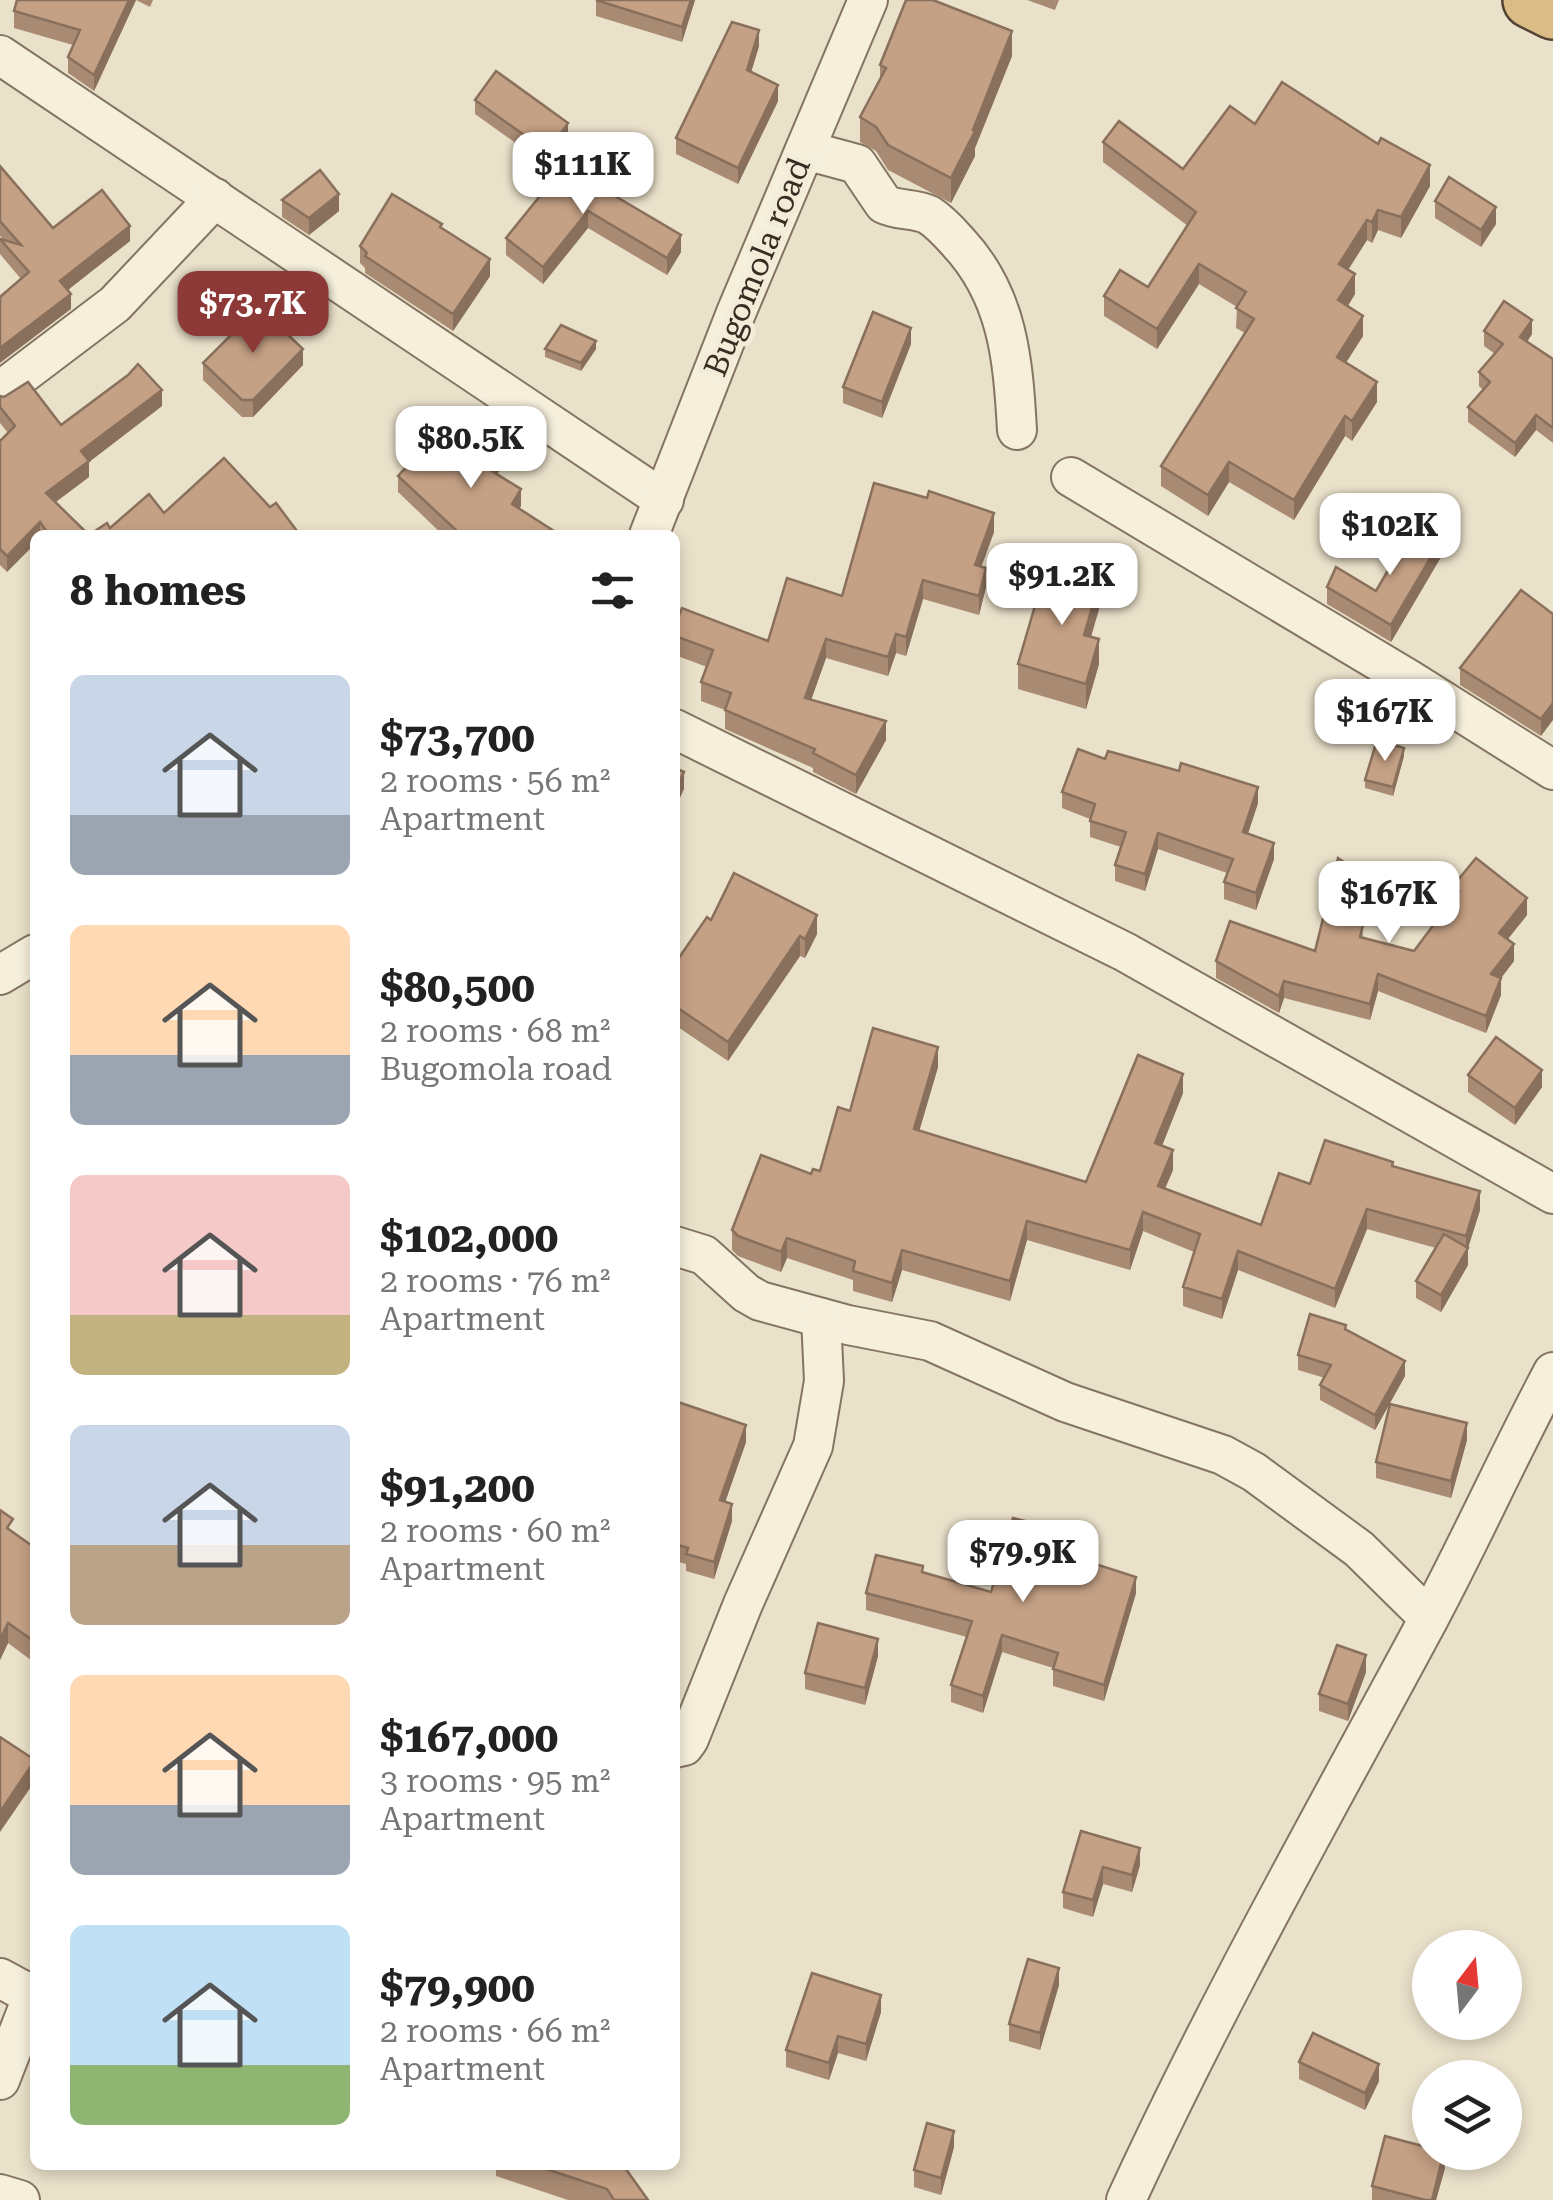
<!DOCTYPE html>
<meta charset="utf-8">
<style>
:root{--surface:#fff;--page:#f6f6f6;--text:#222;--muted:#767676;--accent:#8d3937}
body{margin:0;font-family:"Roboto Serif",serif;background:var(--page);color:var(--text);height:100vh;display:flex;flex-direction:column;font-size:38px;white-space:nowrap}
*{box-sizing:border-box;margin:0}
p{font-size:32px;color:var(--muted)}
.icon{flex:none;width:55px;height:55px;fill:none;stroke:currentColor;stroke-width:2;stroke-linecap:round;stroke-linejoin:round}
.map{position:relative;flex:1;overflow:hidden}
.side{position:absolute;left:30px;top:530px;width:650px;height:1640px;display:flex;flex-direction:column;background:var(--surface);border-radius:15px;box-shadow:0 5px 15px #0003}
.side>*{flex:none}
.needle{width:65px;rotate:16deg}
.tools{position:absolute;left:1412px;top:1930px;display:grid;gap:20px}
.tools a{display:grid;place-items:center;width:110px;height:110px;border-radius:50%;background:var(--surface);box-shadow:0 5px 15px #0003;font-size:50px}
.price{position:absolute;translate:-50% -85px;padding:0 22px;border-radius:20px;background:#fff;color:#222;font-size:32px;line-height:65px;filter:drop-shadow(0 2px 5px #0008)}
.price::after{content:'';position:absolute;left:50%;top:60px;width:30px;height:22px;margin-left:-15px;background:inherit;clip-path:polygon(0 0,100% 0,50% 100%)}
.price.selected{background:var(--accent);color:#fff}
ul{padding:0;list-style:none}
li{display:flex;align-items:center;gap:30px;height:250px;padding:0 40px}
li span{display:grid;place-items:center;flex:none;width:280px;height:200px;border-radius:15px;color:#555}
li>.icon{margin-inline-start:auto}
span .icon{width:120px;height:120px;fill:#fffc;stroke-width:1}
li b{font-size:42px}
h2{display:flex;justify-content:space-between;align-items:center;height:120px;padding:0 40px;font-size:42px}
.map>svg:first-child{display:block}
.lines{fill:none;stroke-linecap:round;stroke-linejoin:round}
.minor-casing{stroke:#857560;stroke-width:42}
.trunk-casing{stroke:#534334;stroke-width:60}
.minor{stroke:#f5efdc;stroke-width:38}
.trunk{stroke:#dbbc86;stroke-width:55}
.wall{fill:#a98a72}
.shaded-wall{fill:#89705c}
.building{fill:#c4a084;stroke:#89705c;stroke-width:2.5}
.labels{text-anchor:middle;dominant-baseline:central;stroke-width:10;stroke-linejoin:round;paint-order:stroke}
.street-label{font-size:32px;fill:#372d22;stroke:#f2ecd9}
</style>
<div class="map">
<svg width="1553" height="2200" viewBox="0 0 1553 2200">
<rect width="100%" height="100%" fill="#eae1ca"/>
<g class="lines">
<!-- minor casing -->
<g class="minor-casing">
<g id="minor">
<polyline points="0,55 664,500"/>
<path d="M805,150L857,164L884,204C898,211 915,208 929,215C940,222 949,232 957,241C1008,295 1013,359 1017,430"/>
<polyline points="0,391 115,304 215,198"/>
<polyline points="1071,477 1410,680 1553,770"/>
<polyline points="649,535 736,313 868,0"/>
<polyline points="675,729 1125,952 1553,1194"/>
<polyline points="0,975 35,954"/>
<polyline points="675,1246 704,1255 746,1293 760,1301 848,1325 930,1341 1065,1402 1223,1455 1254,1472 1359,1549 1429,1618"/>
<polyline points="675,1748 684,1746 689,1739 743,1604 813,1446 824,1381 821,1318"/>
<polyline points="0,1978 33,1996"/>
<polyline points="0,2080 35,1990"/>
<polyline points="0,2194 20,2200"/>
<path d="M1126,2200C1217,2002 1324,1814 1427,1622C1471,1540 1509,1454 1553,1372"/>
</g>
</g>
<!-- trunk casing -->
<g class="trunk-casing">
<polyline id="trunk" points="1531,0 1553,11"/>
</g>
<!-- minor -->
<use href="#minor" class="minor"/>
<!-- trunk -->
<use href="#trunk" class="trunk"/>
</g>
<!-- wall -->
<g class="wall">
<polygon points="17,0 153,0 150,7 136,0 94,91 68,73 68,57 73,45 14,28 14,11"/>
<polygon points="596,0 695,0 682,42 596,16"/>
<polygon points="1027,0 1059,0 1055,10"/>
<polygon points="759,46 751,72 778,101 738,184 676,154 676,138"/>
<polygon points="1012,56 975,148 975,156 951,203 888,170 876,151 860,142 860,117 880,80 880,65"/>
<polygon points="475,100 568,137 548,166 475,114"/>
<polygon points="1255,124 1430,186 1401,238 1378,230 1372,243 1367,240 1348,270 1355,294 1348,306 1363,336 1346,362 1377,402 1352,441 1345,436 1294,520 1229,482 1208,516 1161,486 1161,466 1245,333 1236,328 1237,307 1199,284 1157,349 1104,316 1104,296 1148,287 1188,226 1103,162 1103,142 1183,169"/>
<polygon points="569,160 681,252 667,275 588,228 543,284 506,255 506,238"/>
<polygon points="0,166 53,228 130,241 68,290 71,309 21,279 0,254 0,238 2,238 0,236"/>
<polygon points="282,200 339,211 309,235 282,217"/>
<polygon points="1435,201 1496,224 1481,247 1435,218"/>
<polygon points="442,228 490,276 453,331 365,273 365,268 360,263 360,246"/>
<polygon points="1484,331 1532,334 1527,342 1553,359 1553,443 1536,430 1515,457 1468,422 1468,407 1483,390 1479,386 1479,372 1495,354 1484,346"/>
<polygon points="911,344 882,418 843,403 843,387"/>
<polygon points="545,349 596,349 581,371 545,357"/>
<polygon points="203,363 303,365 253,417 242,417 203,380"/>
<polygon points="0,396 61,425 162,406 89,462 89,477 56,502 89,535 35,535 7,572 0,565 0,441 8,433 0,423"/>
<polygon points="455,462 504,466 497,474 521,506 519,508 557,535 443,535 398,492 398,476"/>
<polygon points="994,532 981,567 986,587 979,615 923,599 906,656 896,653 888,676 826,658 811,700 886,740 856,794 813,772 813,768 725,729 725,710 701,701 701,682 707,667 675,655 675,625 768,641 842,596"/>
<polygon points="1441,557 1391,642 1327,604 1327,587 1376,591"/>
<polygon points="1099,609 1091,637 1099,664 1086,709 1018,689 1018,664"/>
<polygon points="1553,614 1541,736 1460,685 1460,668"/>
<polygon points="1404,756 1393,796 1365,788 1365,780"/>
<polygon points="1105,759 1258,803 1248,834 1274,859 1256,910 1224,899 1224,882 1227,873 1158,849 1145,891 1115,881 1115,865 1121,847 1090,837 1090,819 1062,808 1062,792"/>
<polygon points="35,870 35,894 32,892 32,875"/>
<polygon points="1453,886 1527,915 1508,939 1514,961 1501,978 1501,995 1486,1033 1378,991 1370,1020 1284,998 1279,1013 1216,978 1216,961 1315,951 1378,901 1362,925 1363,938 1414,951 1453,899"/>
<polygon points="711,920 817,934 805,958 800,956 728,1061 675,1025 675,961 676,962"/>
<polygon points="938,1067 919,1131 1086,1182 1183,1093 1162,1146 1173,1170 1165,1188 1261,1225 1310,1184 1393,1166 1480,1210 1468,1248 1468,1265 1441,1312 1416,1298 1416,1281 1436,1248 1367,1229 1335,1308 1238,1270 1222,1319 1183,1306 1183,1287 1194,1252 1143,1231 1130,1270 1027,1240 1010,1301 902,1270 892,1302 853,1291 853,1280 787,1258 781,1272 738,1256 732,1250 732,1230 811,1174 820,1171 850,1111"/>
<polygon points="1468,1075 1542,1087 1515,1125 1468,1092"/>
<polygon points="1346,1329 1405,1376 1375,1430 1320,1400 1320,1385 1325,1378 1298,1370 1298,1355"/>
<polygon points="675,1401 746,1442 725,1502 732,1521 714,1579 686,1571 686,1564 675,1561"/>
<polygon points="1467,1440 1451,1498 1376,1478 1376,1462"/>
<polygon points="13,1532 35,1548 35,1663 8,1643 0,1660"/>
<polygon points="1069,1549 1068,1555 1136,1593 1104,1701 1053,1686 1053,1668 1002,1652 983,1713 951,1702 951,1685 967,1637 866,1610 866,1593 923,1572 991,1592"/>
<polygon points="878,1656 865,1705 805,1689 805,1673"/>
<polygon points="1366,1672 1348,1721 1319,1711 1319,1694"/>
<polygon points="1081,1831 1140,1865 1132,1892 1103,1884 1093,1917 1063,1908 1063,1892"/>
<polygon points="1059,1985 1040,2050 1009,2041 1009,2024"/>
<polygon points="881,2012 866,2061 838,2053 829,2080 786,2067 786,2050"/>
<polygon points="1299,2062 1379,2081 1365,2110 1299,2079"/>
<polygon points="954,2147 941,2195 914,2187 914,2170"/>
<polygon points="496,2165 623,2165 648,2200 568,2200 496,2176"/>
<polygon points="1445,2168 1436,2200 1372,2200 1372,2186"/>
</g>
<!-- shaded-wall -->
<g class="shaded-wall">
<polygon points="129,0 136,0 94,91 94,75"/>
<polygon points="691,0 695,0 682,42 682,27"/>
<polygon points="759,30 759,46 747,86 747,70"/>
<polygon points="1012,31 1012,56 975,148 975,156 951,203 951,178 973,130"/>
<polygon points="778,85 778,101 738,184 738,168"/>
<polygon points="568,123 568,137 548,166 548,152"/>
<polygon points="1430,165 1430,186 1401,238 1401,217"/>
<polygon points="339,194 339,211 309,235 309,218"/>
<polygon points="1496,207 1496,224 1481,247 1481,230"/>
<polygon points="1378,210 1378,230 1372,243 1372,222"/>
<polygon points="588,211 588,228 543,284 543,267"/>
<polygon points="1367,220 1367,240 1339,284 1339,264"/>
<polygon points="130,226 130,241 60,296 60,281"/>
<polygon points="681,235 681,252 667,275 667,258"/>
<polygon points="490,259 490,276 453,331 453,314"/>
<polygon points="1199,264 1199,284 1157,349 1157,329"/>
<polygon points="1355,274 1355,294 1338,321 1338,300"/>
<polygon points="71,294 71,309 0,363 0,348"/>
<polygon points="1363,316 1363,336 1337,377 1337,357"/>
<polygon points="1532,320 1532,334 1520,352 1520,337"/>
<polygon points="911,328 911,344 882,418 882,402"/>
<polygon points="596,341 596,349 581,371 581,363"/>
<polygon points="303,349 303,365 253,417 253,400"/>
<polygon points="1377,382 1377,402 1352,441 1352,421"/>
<polygon points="162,390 162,406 89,462 89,477 46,509 46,493 81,451"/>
<polygon points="1536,415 1536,430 1515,457 1515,443"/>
<polygon points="1345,416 1345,436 1294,520 1294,500"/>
<polygon points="504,450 504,466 487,484 487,468"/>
<polygon points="1229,462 1229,482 1208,516 1208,495"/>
<polygon points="521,489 521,506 512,520 512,504"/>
<polygon points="994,513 994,532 975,584 975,565"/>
<polygon points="40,522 40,535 35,535 35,544 7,572 7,556"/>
<polygon points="1441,540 1441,557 1391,642 1391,625"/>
<polygon points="986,568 986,587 979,615 979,596"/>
<polygon points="923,580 923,599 906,656 906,637"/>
<polygon points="1099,584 1099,609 1084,660 1084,635"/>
<polygon points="896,634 896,653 888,676 888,657"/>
<polygon points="826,639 826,658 805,717 805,698"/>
<polygon points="1099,639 1099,664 1086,709 1086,684"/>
<polygon points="1553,703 1553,720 1541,736 1541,719"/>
<polygon points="886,721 886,740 856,794 856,775"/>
<polygon points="1404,748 1404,756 1393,796 1393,787"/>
<polygon points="684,772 684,789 675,809 675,792"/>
<polygon points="1258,787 1258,803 1243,848 1243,832"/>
<polygon points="1158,833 1158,849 1145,891 1145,874"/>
<polygon points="1274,843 1274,859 1256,910 1256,893"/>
<polygon points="1378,885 1378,901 1353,939 1353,922"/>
<polygon points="1527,898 1527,915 1499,950 1499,933"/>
<polygon points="817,915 817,934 805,958 805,939"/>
<polygon points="800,936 800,956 728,1061 728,1042"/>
<polygon points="1514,944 1514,961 1491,991 1491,974"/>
<polygon points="1378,974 1378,991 1370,1020 1370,1004"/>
<polygon points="1501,978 1501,995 1486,1033 1486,1016"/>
<polygon points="1284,981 1284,998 1279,1013 1279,996"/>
<polygon points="938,1047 938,1067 914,1149 914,1129"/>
<polygon points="1542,1070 1542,1087 1515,1125 1515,1108"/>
<polygon points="1183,1074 1183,1093 1155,1163 1155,1143"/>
<polygon points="1173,1150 1173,1170 1158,1205 1158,1186"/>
<polygon points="1480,1191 1480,1210 1468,1248 1468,1265 1441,1312 1441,1295 1466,1252 1466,1236"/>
<polygon points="1367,1209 1367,1229 1335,1308 1335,1289"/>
<polygon points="1143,1212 1143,1231 1130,1270 1130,1250"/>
<polygon points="1027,1221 1027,1240 1010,1301 1010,1281"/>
<polygon points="787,1238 787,1258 781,1272 781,1252"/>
<polygon points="902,1250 902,1270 892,1302 892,1283"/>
<polygon points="1238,1251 1238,1270 1222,1319 1222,1299"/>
<polygon points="1405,1361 1405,1376 1375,1430 1375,1415"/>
<polygon points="1467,1423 1467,1440 1451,1498 1451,1481"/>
<polygon points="746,1425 746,1442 720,1517 720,1500"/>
<polygon points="732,1504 732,1521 714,1579 714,1562"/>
<polygon points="1069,1532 1069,1549 1064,1571 1064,1554"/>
<polygon points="1136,1577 1136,1593 1104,1701 1104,1685"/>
<polygon points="8,1623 8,1643 0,1660 0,1640"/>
<polygon points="1002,1635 1002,1652 983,1713 983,1696"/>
<polygon points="878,1639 878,1656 865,1705 865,1688"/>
<polygon points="1366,1655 1366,1672 1348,1721 1348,1704"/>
<polygon points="35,1760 35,1781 0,1832 0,1812"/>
<polygon points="1140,1848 1140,1865 1132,1892 1132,1875"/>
<polygon points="1103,1867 1103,1884 1093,1917 1093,1900"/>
<polygon points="1059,1968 1059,1985 1040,2050 1040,2033"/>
<polygon points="881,1995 881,2012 866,2061 866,2044"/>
<polygon points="838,2036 838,2053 829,2080 829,2063"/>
<polygon points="1379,2064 1379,2081 1365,2110 1365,2093"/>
<polygon points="954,2131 954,2147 941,2195 941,2178"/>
<polygon points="1444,2152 1445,2168 1436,2200 1432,2200"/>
</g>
<!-- building -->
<g class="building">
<polygon points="17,0 129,0 94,75 68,57 80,30 14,11"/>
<polygon points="596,0 691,0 682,27"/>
<polygon points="906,0 933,0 1012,31 973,130 975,131 951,178 888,145 876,127 860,117 886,68 880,65"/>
<polygon points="732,22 759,30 747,70 778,85 738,168 676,138"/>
<polygon points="496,71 568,123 548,152 475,100"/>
<polygon points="1282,82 1378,144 1381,138 1430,165 1401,217 1378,210 1372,222 1367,220 1339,264 1355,274 1338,300 1363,316 1337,357 1377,382 1352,421 1345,416 1294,500 1229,462 1208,495 1161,466 1254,319 1236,308 1246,292 1199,264 1157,329 1104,296 1120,270 1148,287 1196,212 1103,142 1119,121 1183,169 1230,106 1255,124"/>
<polygon points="569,160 610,193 681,235 667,258 588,211 543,267 506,238"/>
<polygon points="0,166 53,228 102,190 130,226 60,281 71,294 0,348 0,297 29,272 0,239 21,245 0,221"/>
<polygon points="320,170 339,194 309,218 282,200"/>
<polygon points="1449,177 1496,207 1481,230 1435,201"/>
<polygon points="392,194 442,224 440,227 490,259 453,314 365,256 367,253 360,246"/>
<polygon points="1504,301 1532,320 1520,337 1553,359 1553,428 1536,415 1515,443 1468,407 1490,382 1479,372 1503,344 1484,331"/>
<polygon points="259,307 303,349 253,400 242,400 203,363"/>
<polygon points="873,312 911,328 882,402 843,387"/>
<polygon points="561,325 596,341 581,363 545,349"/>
<polygon points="138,364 162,390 81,451 89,461 46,493 89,535 49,535 40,522 7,556 0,549 0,441 15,426 0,407 0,396 4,397 28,382 61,425 128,375"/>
<polygon points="484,431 504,450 487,468 521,489 512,504 557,533 556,535 455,535 457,531 398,476 432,440 455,462"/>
<polygon points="224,458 270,507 276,503 300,535 89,535 107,523 110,528 149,494 164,513"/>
<polygon points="874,483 927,498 929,491 994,513 975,565 986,568 979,596 923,580 906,637 896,634 888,657 826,639 805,698 886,721 856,775 813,753 815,749 725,710 731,693 701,682 713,650 675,636 675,625 682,608 768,641 787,578 842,596"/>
<polygon points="1415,524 1441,540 1391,625 1327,587 1336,567 1376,591"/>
<polygon points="1046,568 1099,584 1084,635 1099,639 1086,684 1018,664"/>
<polygon points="1521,590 1553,614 1553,703 1541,719 1460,668"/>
<polygon points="1377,740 1404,748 1393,787 1365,780"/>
<polygon points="1078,749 1105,759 1108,751 1179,771 1181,763 1258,787 1243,832 1274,843 1256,893 1224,882 1233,859 1158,833 1145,874 1115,865 1126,832 1090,821 1095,804 1062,792"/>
<polygon points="675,768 684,772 675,792"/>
<polygon points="1338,858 1378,885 1353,922 1363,925 1360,937 1414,951 1459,891 1453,886 1476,858 1527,898 1499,933 1514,944 1491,974 1501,978 1486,1016 1378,974 1370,1004 1284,981 1279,996 1216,961 1230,921 1315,951"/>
<polygon points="734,873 817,915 805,939 800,936 728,1042 675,1006 675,961 676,962 707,917 711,920"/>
<polygon points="873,1028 938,1047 914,1129 1086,1182 1138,1055 1183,1074 1155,1143 1173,1150 1158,1186 1261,1225 1279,1173 1310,1184 1325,1140 1393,1162 1392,1166 1480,1191 1466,1236 1367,1209 1335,1289 1238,1251 1222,1299 1183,1287 1200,1234 1143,1212 1130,1250 1027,1221 1010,1281 902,1250 892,1283 853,1271 855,1261 787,1238 781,1252 738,1236 732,1230 761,1155 811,1174 813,1169 820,1171 838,1107 850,1111"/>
<polygon points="1496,1037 1542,1070 1515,1108 1468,1075"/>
<polygon points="1444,1234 1468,1248 1441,1295 1416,1281"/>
<polygon points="1310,1314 1346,1325 1345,1329 1405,1361 1375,1415 1320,1385 1331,1365 1298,1355"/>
<polygon points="675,1401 746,1425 720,1500 732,1504 714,1562 686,1554 688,1548 675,1544"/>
<polygon points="1390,1404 1467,1423 1451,1481 1376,1462"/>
<polygon points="0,1510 13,1519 7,1528 35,1548 35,1642 8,1623 0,1640"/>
<polygon points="1013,1518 1069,1532 1064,1554 1136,1577 1104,1685 1053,1669 1058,1653 1002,1635 983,1696 951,1685 972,1621 866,1593 876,1555 923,1566 922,1572 991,1592"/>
<polygon points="818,1623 878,1639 865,1688 805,1673"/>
<polygon points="1337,1645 1366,1655 1348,1704 1319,1694"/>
<polygon points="0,1737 35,1760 0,1812"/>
<polygon points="1081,1831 1140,1848 1132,1875 1103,1867 1093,1900 1063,1892"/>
<polygon points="1028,1959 1059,1968 1040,2033 1009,2024"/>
<polygon points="812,1973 881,1995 866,2044 838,2036 829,2063 786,2050"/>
<polygon points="1313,2033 1379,2064 1365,2093 1299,2062"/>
<polygon points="927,2123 954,2131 941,2178 914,2170"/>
<polygon points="1385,2136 1430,2148 1430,2152 1444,2152 1432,2200 1425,2200 1372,2186"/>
<polygon points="534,2165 623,2165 648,2200 614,2200 607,2189"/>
</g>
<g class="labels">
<!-- street labels -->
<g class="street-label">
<text transform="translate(757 267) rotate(-68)">Bugomola road</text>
</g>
</g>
</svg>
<div class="tools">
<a><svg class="needle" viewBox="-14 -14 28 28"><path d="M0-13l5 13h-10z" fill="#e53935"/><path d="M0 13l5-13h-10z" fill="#767676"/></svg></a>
<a><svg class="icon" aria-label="layers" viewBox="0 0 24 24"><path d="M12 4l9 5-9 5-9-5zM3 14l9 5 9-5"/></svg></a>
</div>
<b class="price" style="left:583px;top:217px">$111K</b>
<b class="price selected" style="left:253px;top:356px">$73.7K</b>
<b class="price" style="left:471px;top:491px">$80.5K</b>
<b class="price" style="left:1390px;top:578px">$102K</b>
<b class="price" style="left:1062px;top:628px">$91.2K</b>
<b class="price" style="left:1385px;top:764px">$167K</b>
<b class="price" style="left:1389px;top:946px">$167K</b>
<b class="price" style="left:1023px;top:1605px">$79.9K</b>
<section class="side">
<h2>8 homes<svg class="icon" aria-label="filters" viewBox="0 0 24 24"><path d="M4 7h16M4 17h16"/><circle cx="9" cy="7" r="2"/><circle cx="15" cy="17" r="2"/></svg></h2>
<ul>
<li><span style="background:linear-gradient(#c9d6e8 70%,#9aa5b1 0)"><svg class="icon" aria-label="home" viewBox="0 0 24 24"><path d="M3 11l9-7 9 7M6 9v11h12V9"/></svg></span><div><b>$73,700</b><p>2 rooms · 56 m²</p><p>Apartment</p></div></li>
<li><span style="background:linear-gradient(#ffd9b3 65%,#9aa5b1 0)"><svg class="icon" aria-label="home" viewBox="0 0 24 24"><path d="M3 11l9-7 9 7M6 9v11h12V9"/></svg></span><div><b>$80,500</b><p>2 rooms · 68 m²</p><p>Bugomola road</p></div></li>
<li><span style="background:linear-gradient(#f6c9c9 70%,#c2b280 0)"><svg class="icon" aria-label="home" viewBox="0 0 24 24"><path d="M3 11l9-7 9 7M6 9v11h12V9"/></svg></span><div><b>$102,000</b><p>2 rooms · 76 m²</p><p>Apartment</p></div></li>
<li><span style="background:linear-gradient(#c9d6e8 60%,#b9a48a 0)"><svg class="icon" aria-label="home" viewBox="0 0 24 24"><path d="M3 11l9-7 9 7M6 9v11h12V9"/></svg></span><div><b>$91,200</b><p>2 rooms · 60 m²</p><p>Apartment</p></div></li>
<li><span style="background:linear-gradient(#ffd9b3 65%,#9aa5b1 0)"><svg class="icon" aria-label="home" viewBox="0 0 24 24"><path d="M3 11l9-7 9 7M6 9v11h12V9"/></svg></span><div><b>$167,000</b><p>3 rooms · 95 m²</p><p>Apartment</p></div></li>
<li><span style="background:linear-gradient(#bfe0f5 70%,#8fb573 0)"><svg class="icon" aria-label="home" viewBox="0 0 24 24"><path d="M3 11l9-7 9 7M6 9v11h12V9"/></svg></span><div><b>$79,900</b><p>2 rooms · 66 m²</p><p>Apartment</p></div></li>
</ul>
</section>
</div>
